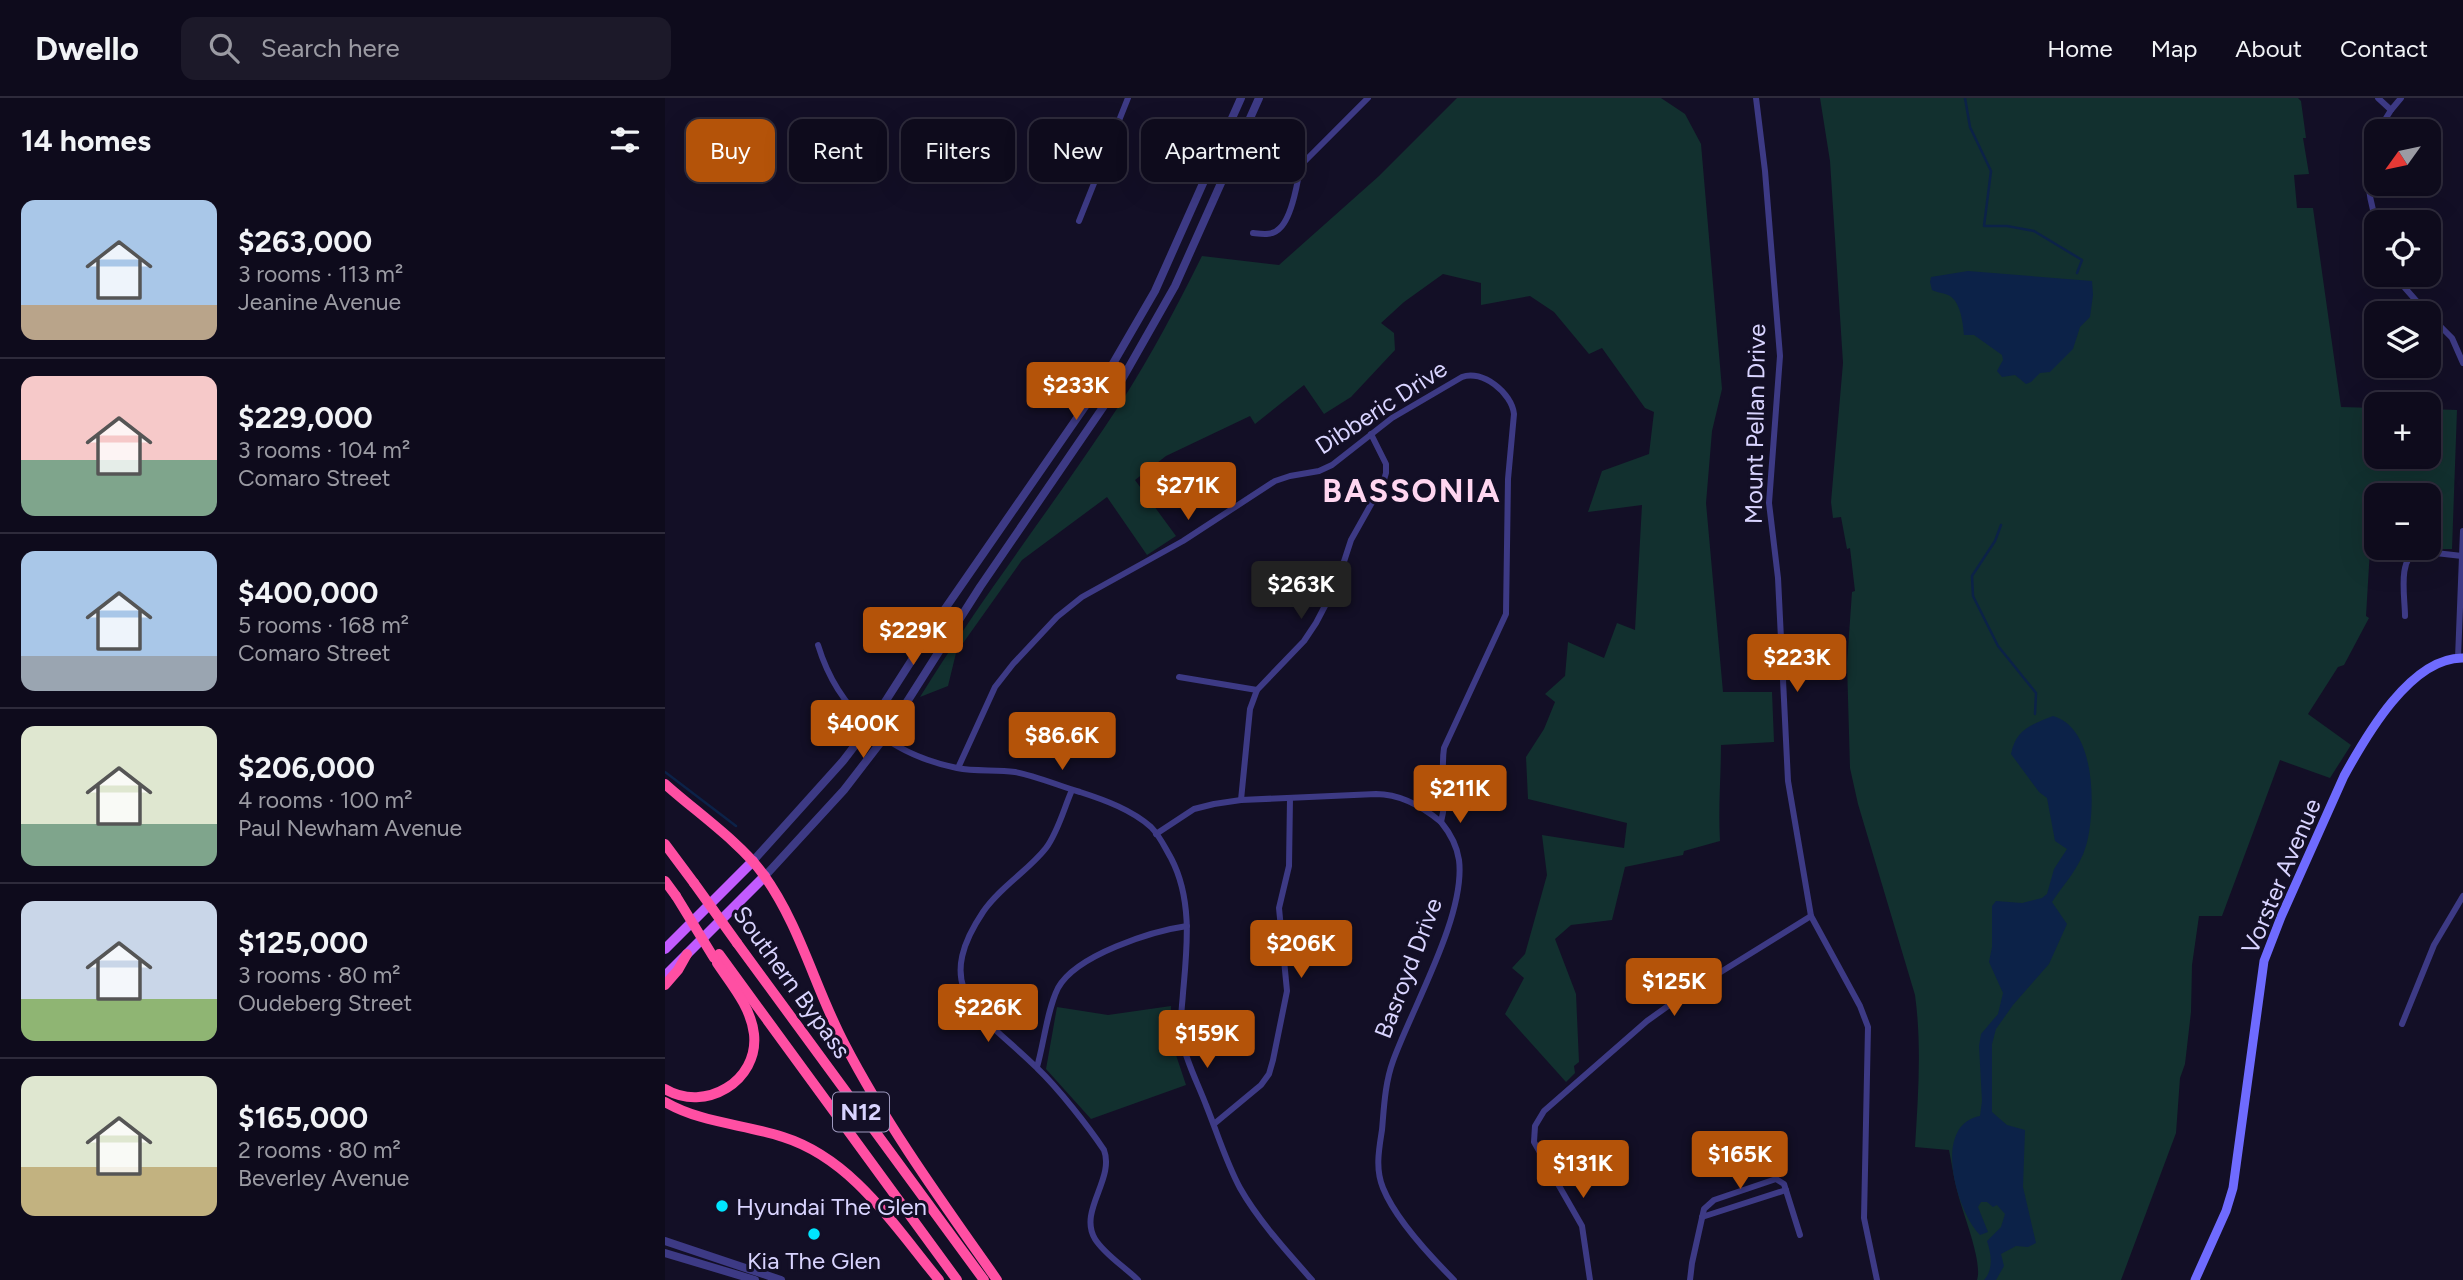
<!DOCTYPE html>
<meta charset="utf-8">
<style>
:root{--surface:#0e0b1c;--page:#1c1929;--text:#f1f3f6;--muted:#9b9ba3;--line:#2e2b3b;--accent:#b45309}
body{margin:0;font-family:Figtree,sans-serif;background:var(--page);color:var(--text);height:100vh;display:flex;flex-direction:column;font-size:26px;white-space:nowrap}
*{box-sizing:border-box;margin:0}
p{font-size:23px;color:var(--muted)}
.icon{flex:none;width:38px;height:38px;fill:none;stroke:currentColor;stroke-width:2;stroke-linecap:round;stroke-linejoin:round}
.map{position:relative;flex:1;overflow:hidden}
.details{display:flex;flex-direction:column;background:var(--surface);width:665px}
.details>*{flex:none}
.banner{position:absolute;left:21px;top:21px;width:665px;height:63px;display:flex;gap:14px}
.needle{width:46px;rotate:237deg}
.fabs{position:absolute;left:1699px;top:21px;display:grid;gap:14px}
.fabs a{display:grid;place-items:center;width:77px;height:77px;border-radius:14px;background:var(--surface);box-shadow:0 7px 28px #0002,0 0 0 2px var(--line);font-size:35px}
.price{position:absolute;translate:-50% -60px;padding:0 16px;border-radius:7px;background:var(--accent);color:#fff;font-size:23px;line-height:46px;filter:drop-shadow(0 2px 4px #0008)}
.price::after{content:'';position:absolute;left:50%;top:42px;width:21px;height:16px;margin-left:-10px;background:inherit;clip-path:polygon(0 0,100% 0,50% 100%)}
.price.active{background:#222;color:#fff}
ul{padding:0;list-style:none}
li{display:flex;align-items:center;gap:21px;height:175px;padding:0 21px}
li+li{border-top:2px solid var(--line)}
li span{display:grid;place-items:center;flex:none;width:196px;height:140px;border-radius:14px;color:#555}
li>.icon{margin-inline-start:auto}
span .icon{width:84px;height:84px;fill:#fffc;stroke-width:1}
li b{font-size:30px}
h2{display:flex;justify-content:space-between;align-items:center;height:84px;padding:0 21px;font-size:30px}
.pill{padding:0 24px;border-radius:14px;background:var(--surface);box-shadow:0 7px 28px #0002,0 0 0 2px var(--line);font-size:24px;line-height:63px}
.pill.active{background:var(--accent);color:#fff}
header{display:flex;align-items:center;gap:42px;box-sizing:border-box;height:98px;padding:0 35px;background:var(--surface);border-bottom:2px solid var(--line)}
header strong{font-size:33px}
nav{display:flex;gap:38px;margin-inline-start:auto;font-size:24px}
.search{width:490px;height:63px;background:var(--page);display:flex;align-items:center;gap:18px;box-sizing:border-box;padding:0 24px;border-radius:14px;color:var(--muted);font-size:26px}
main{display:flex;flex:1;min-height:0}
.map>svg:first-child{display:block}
.green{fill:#12302f;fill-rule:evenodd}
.water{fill:#0c2248}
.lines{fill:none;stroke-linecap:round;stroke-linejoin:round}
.stream{stroke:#0c2248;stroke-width:2.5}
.minor{stroke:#3d3a85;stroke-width:6}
.tertiary{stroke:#3d3a85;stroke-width:8}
.secondary{stroke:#6f6bff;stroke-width:9}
.primary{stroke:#c25bff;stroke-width:10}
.motorway{stroke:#ff4fa3;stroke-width:10}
.motorway-bridge{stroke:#ff4fa3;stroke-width:10}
.poi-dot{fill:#00e5ff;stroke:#130f26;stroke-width:2.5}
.labels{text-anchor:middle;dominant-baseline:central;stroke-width:6;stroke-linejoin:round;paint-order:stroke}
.shield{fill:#130f26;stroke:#9e99be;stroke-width:2}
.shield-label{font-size:23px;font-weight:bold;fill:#d9d4ff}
.street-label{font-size:24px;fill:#d9d4ff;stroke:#130f26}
.poi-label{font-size:24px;fill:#d9d4ff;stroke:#130f26;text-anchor:start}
.district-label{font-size:32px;font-weight:bold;letter-spacing:2px;fill:#ffd6f0;stroke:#130f26}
</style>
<header>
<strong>Dwello</strong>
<div class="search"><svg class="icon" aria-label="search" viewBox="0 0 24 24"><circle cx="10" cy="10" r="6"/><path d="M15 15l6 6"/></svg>Search here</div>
<nav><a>Home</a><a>Map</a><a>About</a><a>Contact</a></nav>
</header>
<main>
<section class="details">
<h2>14 homes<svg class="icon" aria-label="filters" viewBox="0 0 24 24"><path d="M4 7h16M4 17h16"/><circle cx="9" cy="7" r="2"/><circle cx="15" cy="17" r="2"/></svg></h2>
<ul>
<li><span style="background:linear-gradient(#a9c7e8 75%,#b9a48a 0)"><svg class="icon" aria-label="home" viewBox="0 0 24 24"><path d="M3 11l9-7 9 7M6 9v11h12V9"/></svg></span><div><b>$263,000</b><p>3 rooms · 113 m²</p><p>Jeanine Avenue</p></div></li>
<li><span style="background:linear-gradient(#f6c9c9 60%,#7fa58c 0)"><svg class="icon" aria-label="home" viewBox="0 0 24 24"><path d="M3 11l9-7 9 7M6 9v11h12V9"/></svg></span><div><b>$229,000</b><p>3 rooms · 104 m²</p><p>Comaro Street</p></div></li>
<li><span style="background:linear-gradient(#a9c7e8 75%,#9aa5b1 0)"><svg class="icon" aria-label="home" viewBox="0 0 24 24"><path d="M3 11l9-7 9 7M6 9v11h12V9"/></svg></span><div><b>$400,000</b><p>5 rooms · 168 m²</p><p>Comaro Street</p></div></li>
<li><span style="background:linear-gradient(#dfe7d0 70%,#7fa58c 0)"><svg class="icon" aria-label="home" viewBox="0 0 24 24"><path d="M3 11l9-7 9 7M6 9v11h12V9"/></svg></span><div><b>$206,000</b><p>4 rooms · 100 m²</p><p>Paul Newham Avenue</p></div></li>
<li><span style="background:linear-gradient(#c9d6e8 70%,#8fb573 0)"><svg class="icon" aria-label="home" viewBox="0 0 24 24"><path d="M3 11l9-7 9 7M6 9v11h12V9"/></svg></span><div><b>$125,000</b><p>3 rooms · 80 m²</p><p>Oudeberg Street</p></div></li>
<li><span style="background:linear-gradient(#dfe7d0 65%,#c2b280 0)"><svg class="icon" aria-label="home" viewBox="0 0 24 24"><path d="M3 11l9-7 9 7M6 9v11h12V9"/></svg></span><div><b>$165,000</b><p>2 rooms · 80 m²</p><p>Beverley Avenue</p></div></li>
</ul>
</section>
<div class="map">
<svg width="1798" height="1182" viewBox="0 0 1798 1182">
<rect width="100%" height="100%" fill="#130f26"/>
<!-- green -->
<g class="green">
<path d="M792,0H996L1020,16L1036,46L1057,291L1047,333L1041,405L1058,594H1107L1109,644L1056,647C1056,679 1053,710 1055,743L1019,753L1018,757L960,769L947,822L906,827L890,841L911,896L914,964L909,968L910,975L901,984L840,916L859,880L847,870L860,856L882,777L877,737L959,750L962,725L863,701L861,659L879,631L890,604L880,596L900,578L903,544L939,560L952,525L970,532L977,407L923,414L937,373L984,356L989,314L980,310L937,250L924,256L889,214L865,198L816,207V185L778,176L739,204L716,225L729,235L730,252L686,299L659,316L639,287L590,326L585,318L501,358L470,382L511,438L482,457L442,399L357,462L291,555L283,588L255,599C318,497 392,403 457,303C487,256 512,208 537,158L614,167L714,78Z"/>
<path d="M1155,0H1633L1636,3L1641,40H1638L1644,76L1629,77L1632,110H1648L1676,309L1711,310L1712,359H1764V311L1792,312L1787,451H1705L1701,518L1704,520L1679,567L1673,569L1643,616L1686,647L1665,680L1615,662L1557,818H1534L1527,867L1526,914L1520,966L1515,980L1511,1035L1456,1182H1312C1318,1164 1298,1116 1293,1096C1289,1082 1287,1067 1284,1052L1250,1049C1253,999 1257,948 1250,897L1193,706L1185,670L1182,565L1187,494L1190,493L1185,450L1182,451L1176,419L1168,420L1166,404L1178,265L1165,63ZM1712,397H1764V450H1712Z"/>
<polygon points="506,908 505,939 521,987 426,1021 381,971 392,909 443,917"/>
</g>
<!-- water -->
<g class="water">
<path d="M1303,173L1427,183L1428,197L1425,219L1415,229L1408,251L1385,274L1375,275L1366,284L1361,286L1350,277L1337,279L1332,273L1338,262L1337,257L1309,237H1299C1298,226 1296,205 1285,198C1280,195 1273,195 1267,192L1265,184L1266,179Z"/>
<path d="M1388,618C1432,630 1431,714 1421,748C1415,769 1399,786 1387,804L1402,826L1384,866L1348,907L1331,931L1327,946V1014L1342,1027L1360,1032L1358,1089L1371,1145L1363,1149L1351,1148L1336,1156L1339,1168L1331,1182H1319C1329,1171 1326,1155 1322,1143L1336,1129L1340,1116L1332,1107L1328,1109L1322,1104H1316L1313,1109L1323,1134L1315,1137C1292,1114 1266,1027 1315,1018L1317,1003L1314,948L1316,936L1333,916L1338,895L1324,864L1327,849V808L1331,803L1357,805L1377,800L1382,796L1389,771L1402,751L1390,743L1382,700L1374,694L1346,656C1351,631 1366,627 1388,618Z"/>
</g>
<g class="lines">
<!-- stream -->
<g class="stream">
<polyline points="1300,0 1305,29 1326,73 1319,128 1342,128 1369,133 1417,162 1412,175"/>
<polyline points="1336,427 1330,443 1307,478 1308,498 1333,548 1371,595 1370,616"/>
<polyline points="0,674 71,728"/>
</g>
<!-- minor -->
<g class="minor">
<polyline points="1091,0 1100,73 1115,258 1104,405 1113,480 1123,683 1146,818 1195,908 1203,929 1199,1120 1212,1182"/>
<polyline points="1713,0 1726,12"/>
<polyline points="1713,33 1726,12 1736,0"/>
<path d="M1712,36C1699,64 1702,96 1712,125"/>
<polyline points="571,54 620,66 640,63 703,0"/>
<polyline points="414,123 463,0"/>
<path d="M588,135C597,136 608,138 615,130C627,119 634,80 635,65"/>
<polyline points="1733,177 1740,190 1762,215"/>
<polyline points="1764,217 1787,240 1798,265"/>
<path d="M1740,518C1740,499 1732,460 1753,453L1797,458"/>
<path d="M153,547C173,613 223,656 292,670C311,674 331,671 350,674C372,678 394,688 415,694C440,702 467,712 486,729C495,738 500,750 506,760C528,802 522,850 518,895C517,911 514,927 517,943C522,965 533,986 541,1007C552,1034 561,1064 575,1090C593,1122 623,1155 647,1182"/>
<polyline points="1793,560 1798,433"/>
<polyline points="514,579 592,592"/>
<path d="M293,670L330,589L348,566L392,519L417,499L518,443L610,383L625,378L654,373L667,367L727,320L797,279C817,271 847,295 849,316L843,381L841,516L779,650C775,676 783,699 776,724C785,735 792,748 794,762C801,817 747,910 728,963C720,985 719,1009 717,1032C714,1051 710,1071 718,1090C730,1120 766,1159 789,1182"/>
<path d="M407,692C399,710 393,734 381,750C363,773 335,789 318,814C263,896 320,918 372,970C393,990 423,1028 439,1052C450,1081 413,1113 430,1141C440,1157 460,1169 473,1182"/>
<polyline points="576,702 585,611 592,592 639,543 651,525 672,485 686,442 718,385 721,375 721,366 706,336"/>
<path d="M491,736L529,711L549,706L576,702L711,696C736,696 758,709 776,724"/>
<polyline points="1737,926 1769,847 1798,798"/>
<path d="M372,969C379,945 382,912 393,890C411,857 487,833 522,828"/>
<polyline points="549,1026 596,987 604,976 608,962 622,893 614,810 624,768 625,700"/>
<polyline points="1037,1119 1121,1092"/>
<polyline points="925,1182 917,1128 869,1044 870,1028 879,1013 982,923 1017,898 1146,818"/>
<polyline points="1025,1182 1027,1165 1039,1111 1049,1102 1111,1081 1119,1086 1135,1137"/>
</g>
<!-- tertiary -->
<g class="tertiary">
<polyline points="88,763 178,663 204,629 275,518 439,281 490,193 576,0"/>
<polyline points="100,778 179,692 219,640 315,489 456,283 510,188 594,0"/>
<polyline points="0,1143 116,1182"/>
<polyline points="0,1155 90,1182"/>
</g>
<!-- secondary -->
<path class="secondary" d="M1530,1182L1561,1113L1568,1090L1599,863L1616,819L1679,678C1701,638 1746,559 1798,560"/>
<!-- primary -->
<g class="primary">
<polyline points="0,851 88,763"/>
<polyline points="0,878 100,778"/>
</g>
<!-- motorway -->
<g class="motorway">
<path d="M0,686C30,713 76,745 98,776C135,827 150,890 179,945C222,1028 278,1105 332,1182"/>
<polyline points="0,746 29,785"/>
<polyline points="0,783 11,798"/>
<polyline points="72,845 319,1182"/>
<polyline points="54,856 292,1182"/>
<polyline points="0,887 13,872 22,856"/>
<path d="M0,991C40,1015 94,983 89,936C86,909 66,886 52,865"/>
<path d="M0,1004C36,1025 79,1026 118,1039C188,1061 230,1129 274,1182"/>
</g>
<!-- motorway-bridge -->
<g class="motorway-bridge">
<polyline points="29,785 72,845"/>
<polyline points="11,798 49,860"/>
</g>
</g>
<!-- markers -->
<g class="poi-dot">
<circle cx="57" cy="1108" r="7"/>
<circle cx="149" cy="1136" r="7"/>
</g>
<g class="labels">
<!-- shield labels -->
<rect class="shield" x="168" y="994.5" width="56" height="39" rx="5"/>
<g class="shield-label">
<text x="196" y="1014">N12</text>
</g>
<!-- street labels -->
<g class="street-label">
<text transform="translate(716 309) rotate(-33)">Dibberic Drive</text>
<text transform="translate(1090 326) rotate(-89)">Mount Pellan Drive</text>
<text transform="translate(1616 778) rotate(-67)">Vorster Avenue</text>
<text transform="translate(743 870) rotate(-69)">Basroyd Drive</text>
<text transform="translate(127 884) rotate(54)">Southern Bypass</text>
</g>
<!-- poi labels -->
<g class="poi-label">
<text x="71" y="1108">Hyundai The Glen</text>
<text x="149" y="1162" text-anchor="middle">Kia The Glen</text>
</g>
<!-- district labels -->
<g class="district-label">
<text x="747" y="393">BASSONIA</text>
</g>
</g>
</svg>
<div class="fabs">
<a><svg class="needle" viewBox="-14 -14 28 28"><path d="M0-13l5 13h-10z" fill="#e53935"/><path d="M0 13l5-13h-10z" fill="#9b9ba3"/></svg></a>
<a><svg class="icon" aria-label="locate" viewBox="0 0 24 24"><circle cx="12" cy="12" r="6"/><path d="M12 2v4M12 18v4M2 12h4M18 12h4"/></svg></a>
<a><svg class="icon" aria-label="layers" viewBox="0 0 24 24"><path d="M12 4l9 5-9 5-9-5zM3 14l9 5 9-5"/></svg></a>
<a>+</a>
<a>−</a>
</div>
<b class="price" style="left:411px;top:324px">$233K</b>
<b class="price" style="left:523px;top:424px">$271K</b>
<b class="price active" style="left:636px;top:523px">$263K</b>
<b class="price" style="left:248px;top:569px">$229K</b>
<b class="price" style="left:1132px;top:596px">$223K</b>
<b class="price" style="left:198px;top:662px">$400K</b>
<b class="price" style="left:397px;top:674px">$86.6K</b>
<b class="price" style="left:795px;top:727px">$211K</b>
<b class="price" style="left:636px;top:882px">$206K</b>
<b class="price" style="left:1009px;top:920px">$125K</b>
<b class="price" style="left:323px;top:946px">$226K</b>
<b class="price" style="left:542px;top:972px">$159K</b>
<b class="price" style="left:1075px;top:1093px">$165K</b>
<b class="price" style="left:918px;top:1102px">$131K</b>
<div class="banner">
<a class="pill active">Buy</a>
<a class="pill">Rent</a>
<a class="pill">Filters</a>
<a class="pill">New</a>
<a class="pill">Apartment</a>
</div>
</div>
</main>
